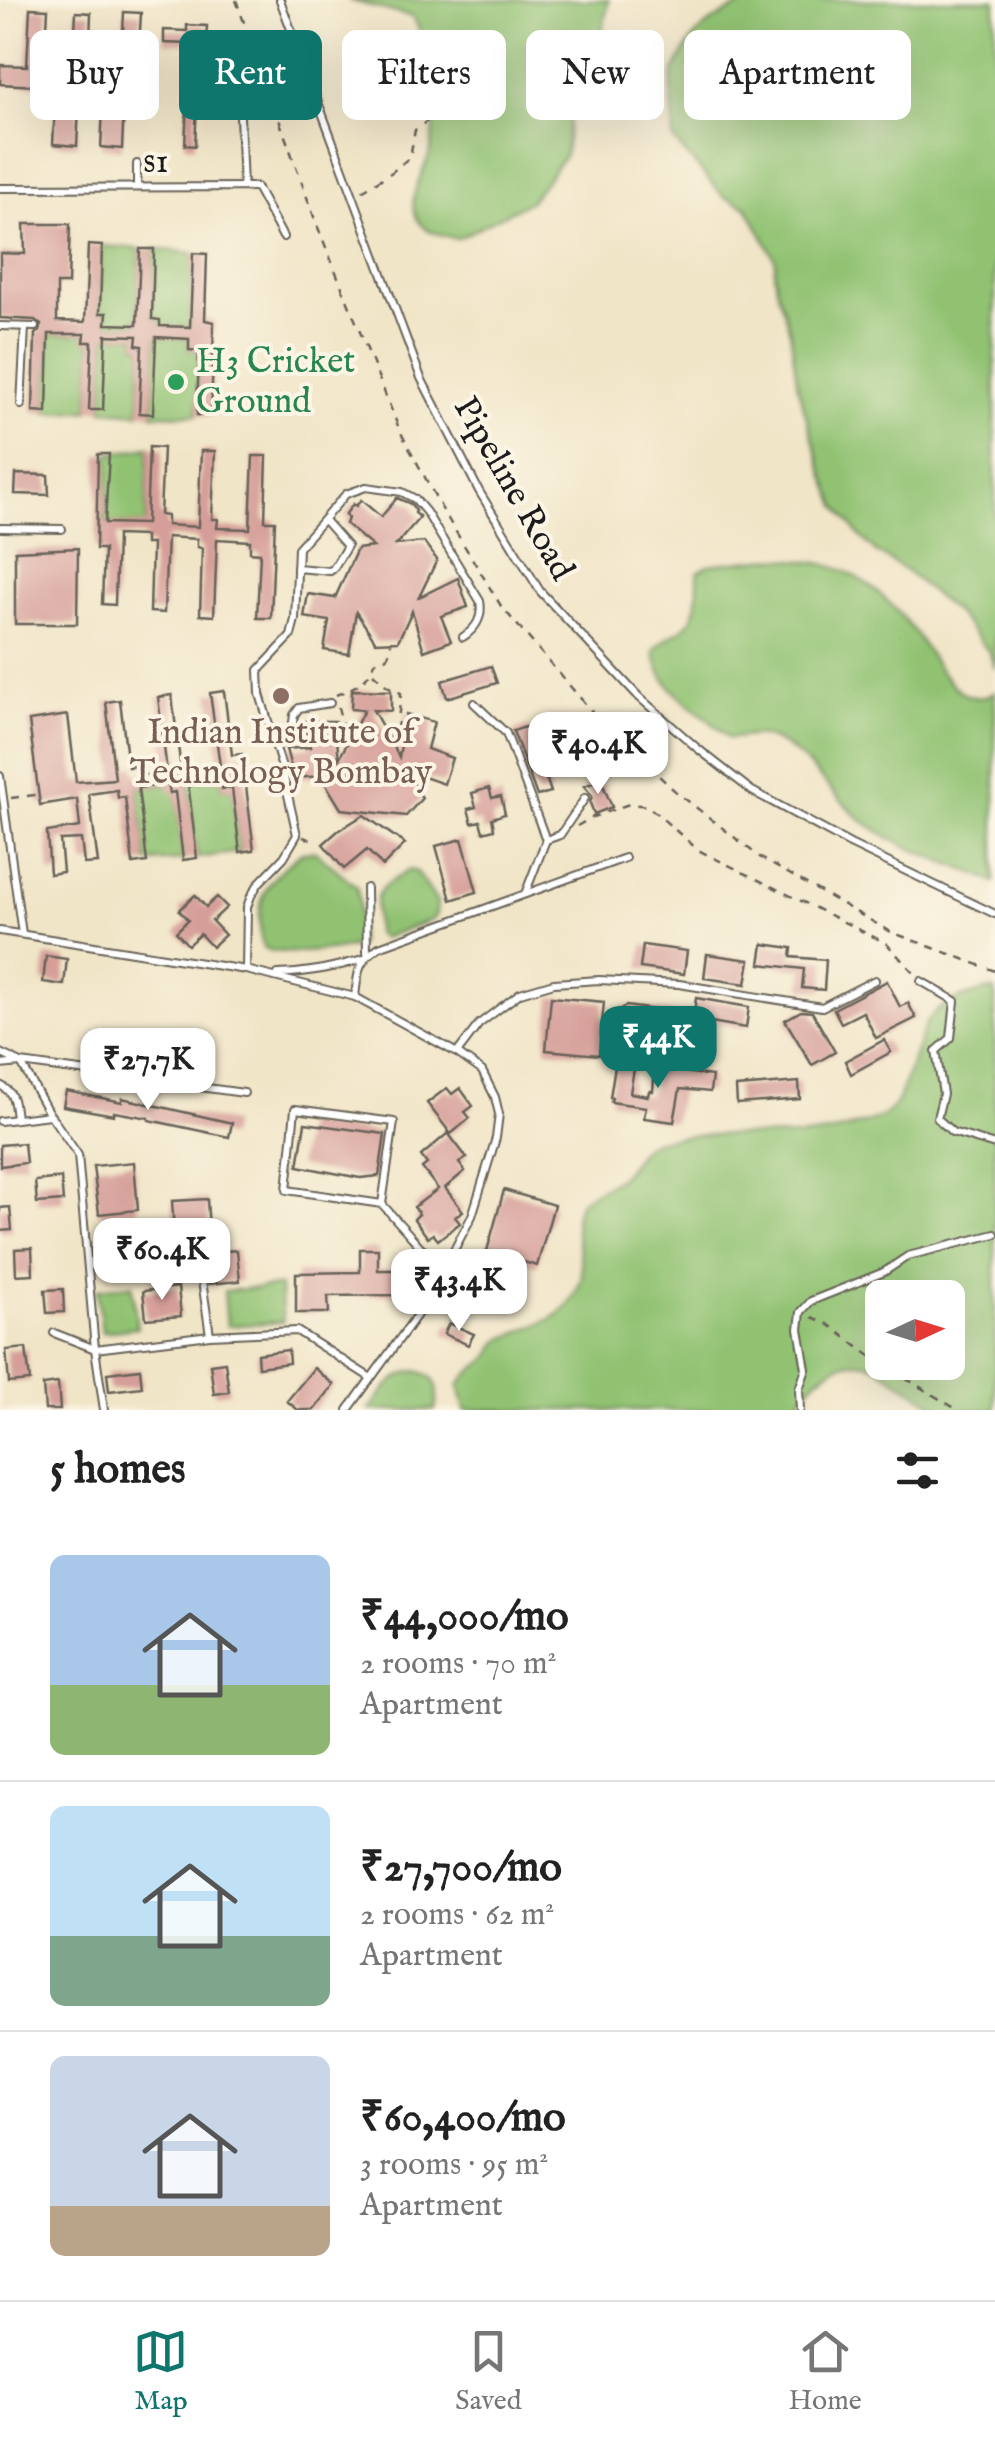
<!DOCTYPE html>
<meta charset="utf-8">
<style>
:root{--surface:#fff;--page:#f2f2f2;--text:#222;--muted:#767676;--line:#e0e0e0;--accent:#0f766e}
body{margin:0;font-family:"IM FELL English",serif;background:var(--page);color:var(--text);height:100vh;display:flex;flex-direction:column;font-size:38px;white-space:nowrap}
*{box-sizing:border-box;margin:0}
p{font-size:32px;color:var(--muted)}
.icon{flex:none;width:55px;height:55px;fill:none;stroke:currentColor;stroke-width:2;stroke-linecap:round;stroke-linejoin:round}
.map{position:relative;height:1410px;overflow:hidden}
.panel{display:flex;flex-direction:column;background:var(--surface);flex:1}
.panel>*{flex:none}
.banner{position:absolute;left:30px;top:30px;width:935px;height:90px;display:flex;gap:20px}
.needle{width:65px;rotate:86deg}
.tools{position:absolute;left:865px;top:1280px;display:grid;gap:20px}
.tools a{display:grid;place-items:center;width:100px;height:100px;border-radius:15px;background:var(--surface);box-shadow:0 10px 40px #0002;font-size:50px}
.price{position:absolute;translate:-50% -85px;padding:0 22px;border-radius:20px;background:#fff;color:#222;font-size:32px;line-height:65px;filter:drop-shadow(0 2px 5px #0008)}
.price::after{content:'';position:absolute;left:50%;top:60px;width:30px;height:22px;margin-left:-15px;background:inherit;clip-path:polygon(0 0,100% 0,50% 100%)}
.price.selected{background:var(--accent);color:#fff}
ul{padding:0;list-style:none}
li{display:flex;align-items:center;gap:30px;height:250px;padding:0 50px}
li+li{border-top:2px solid var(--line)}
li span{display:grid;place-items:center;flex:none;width:280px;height:200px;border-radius:15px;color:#555}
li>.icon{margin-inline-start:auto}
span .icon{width:120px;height:120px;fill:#fffc;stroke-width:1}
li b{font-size:42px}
h2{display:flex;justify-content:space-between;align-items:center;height:120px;padding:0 50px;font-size:42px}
.pill{padding:0 35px;border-radius:15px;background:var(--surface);box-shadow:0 10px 40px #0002;font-size:35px;line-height:90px}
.pill.selected{background:var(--accent);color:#fff}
.dock{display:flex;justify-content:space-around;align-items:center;height:140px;border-top:2px solid var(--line);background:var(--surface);font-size:28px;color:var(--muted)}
.dock a{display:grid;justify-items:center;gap:5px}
.dock .selected{color:var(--accent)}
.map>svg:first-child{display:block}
.green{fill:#91c272;stroke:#566f47;stroke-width:2.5;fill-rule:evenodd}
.building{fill:#d69e99}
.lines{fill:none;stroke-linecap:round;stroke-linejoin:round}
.service-casing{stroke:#676258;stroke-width:10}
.path{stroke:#676258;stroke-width:2.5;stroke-dasharray:8 8;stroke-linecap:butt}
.service{stroke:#fff;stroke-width:6}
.leisure-dot{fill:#2e9e5b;stroke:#fcf5e5;stroke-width:4}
.education-dot{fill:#8d6e63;stroke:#fcf5e5;stroke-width:4}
.labels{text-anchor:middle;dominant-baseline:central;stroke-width:8;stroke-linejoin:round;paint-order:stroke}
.street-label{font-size:35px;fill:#1c1c1c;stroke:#fcf5e5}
.leisure-label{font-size:35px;fill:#27864d;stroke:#fcf5e5;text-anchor:start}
.education-label{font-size:35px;fill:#785e54;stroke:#fcf5e5}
</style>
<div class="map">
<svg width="995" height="1410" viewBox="0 0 995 1410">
<rect width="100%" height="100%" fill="#fcf5e5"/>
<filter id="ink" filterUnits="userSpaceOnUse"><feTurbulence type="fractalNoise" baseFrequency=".01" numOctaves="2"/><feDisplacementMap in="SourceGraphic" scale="20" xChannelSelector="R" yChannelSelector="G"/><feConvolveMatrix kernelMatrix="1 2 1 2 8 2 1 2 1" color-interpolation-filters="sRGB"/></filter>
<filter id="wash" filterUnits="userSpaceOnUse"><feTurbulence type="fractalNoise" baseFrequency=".0048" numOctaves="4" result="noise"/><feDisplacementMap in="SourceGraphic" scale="40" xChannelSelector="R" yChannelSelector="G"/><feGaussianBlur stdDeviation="2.25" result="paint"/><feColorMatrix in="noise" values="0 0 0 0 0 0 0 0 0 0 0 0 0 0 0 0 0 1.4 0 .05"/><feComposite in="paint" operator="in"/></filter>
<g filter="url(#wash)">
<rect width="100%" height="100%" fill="#f1e5c7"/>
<!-- green -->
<g class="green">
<path d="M348,0H609L602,32L571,107L565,155L530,201L457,239C446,236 429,233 421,224C401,201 426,171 431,149C439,110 432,52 413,17Z"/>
<path d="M752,0H995V669L990,653L958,615L906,571L876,552L859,535L837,506L823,472L798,388L790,331L776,287L774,273L776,261L747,207L723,196L673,139C676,118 668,95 673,74C673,73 679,61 680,60C697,24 719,17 752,0Z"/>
<polygon points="102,246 140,249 137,325 106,324 107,314 100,313"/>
<polygon points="154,249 193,253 190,327 160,326 159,320 152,319"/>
<polygon points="49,334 85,334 85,342 92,342 89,410 47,413"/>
<polygon points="106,335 137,336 136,345 142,346 139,413 103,410"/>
<polygon points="156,337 189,339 189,350 199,351 197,415 153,414"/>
<polygon points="149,447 146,525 105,523 109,454"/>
<path d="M770,558C809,561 834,561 867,584C884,596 900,613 912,629C931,652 957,717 995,692V882C953,864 912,853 873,828C835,804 809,751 766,737C754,733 740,739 728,738C701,708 661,695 654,651C662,641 669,637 679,631C700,618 698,594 698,572L708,565Z"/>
<polygon points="221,778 222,789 232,788 240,852 197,858 188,782"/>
<polygon points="175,784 183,860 147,862 138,788"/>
<path d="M302,852H316L357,887L359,902V945C346,950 273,957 264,947C259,941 261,930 260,923C258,887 276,874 302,852Z"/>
<path d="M409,870L417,872L437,902L436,914L432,920L382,938L377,935L376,931C375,888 373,893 409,870Z"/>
<path d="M992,990H995V1410H943L874,1365C835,1352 813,1383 791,1410H465L459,1386C467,1371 480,1367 491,1355C492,1353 497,1343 499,1342C502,1338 508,1337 512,1335C532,1325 559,1321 570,1302C575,1293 581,1285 582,1274C583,1253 566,1217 582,1200C593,1190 610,1186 621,1176C634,1163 639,1144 658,1140C681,1136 710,1134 734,1135C784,1136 813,1141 862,1124C878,1119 889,1115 898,1100L926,1023C939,1003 968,994 992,990ZM882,1298H948V1362H882Z"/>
<polygon points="132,1285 137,1328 102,1332 97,1289"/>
<polygon points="280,1286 283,1322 227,1326 224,1291"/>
<path d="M416,1371C439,1375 439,1390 435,1410H369C383,1392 393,1374 416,1371Z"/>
</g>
<g id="blocks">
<!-- building -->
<g class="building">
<polygon points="30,8 48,9 45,67 73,69 76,12 91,13 89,70 121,71 124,12 141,13 137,83 125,82 122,149 101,147 104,90 80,89 77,146 53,144 56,87 0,84 0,65 27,66"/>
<polygon points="187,25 207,26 206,42 200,41 195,146 185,145 190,44 164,43 164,30 187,31"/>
<polygon points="404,63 406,93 377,95 375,65"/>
<polygon points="24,224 70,224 68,284 57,284 57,321 85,322 88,245 102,246 100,313 107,313 106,324 137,325 140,249 154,249 152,319 160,320 160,326 190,327 193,253 207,254 205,320 214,322 211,416 197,415 199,351 189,350 189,339 156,337 153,414 139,413 142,346 136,345 137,336 106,335 103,410 89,410 92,342 84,342 85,334 49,334 47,413 33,412 35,334 40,331 41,325 35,320 0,318 0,253 25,254"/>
<polygon points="149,447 163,448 160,515 167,516 167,525 198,527 201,451 215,451 212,519 218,519 217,528 250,529 253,456 267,456 265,521 275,521 271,618 257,618 260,553 250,552 250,541 217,539 214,616 200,615 202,548 197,547 197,539 167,537 164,613 150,612 152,544 145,544 145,536 117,535 115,605 102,604 104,549 96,549 98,454 109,454 105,523 146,524"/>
<polygon points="16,474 48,475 49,495 15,494"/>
<polygon points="397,498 411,504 416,511 415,513 420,517 396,545 424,542 437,560 419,597 458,578 468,607 441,616 451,641 424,651 412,611 398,641 376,642 356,612 349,654 324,650 329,621 304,617 308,594 335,598 357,549 373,547 346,524 348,518 345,515 353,504 356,506 361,500 381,517"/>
<polygon points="78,548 77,624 15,624 15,551"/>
<polygon points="491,666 497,683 447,698 442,681"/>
<polygon points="352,690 391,691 391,711 373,710 399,757 406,714 434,722 427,749 452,758 444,784 407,771 422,798 406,816 341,809 321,776 294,778 286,749 310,747 304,721 335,721 339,759 364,710 351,709"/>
<polygon points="224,691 232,755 242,754 254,850 240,852 232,788 222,789 221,778 188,782 197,858 183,860 175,792 170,793 168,784 138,788 147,862 133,864 125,797 118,798 117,790 89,794 98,863 84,864 81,839 60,840 63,872 50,874 47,832 80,827 77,799 40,805 29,721 68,715 76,782 115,779 106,702 120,700 128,767 135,766 137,776 167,772 158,697 172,695 180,762 185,761 186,770 220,766 210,693"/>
<polygon points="528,726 551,792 537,796 513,731"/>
<polygon points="601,780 612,807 594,814 590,803 592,796 584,786"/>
<polygon points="489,788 492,798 501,796 505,814 492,818 494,829 483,832 480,821 472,823 468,809 476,807 472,793"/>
<polygon points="364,815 405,844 383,866 367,850 344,869 323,844 339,830"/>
<polygon points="462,839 477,892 451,900 436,846"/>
<polygon points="195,895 206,907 217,897 227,907 212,921 225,935 212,947 200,934 188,945 176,932 188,920 179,910"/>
<polygon points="763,944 792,948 791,957 826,960 824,990 802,988 804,969 760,964"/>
<polygon points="643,945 687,951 684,974 640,968"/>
<polygon points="707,954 750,960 746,984 704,978"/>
<polygon points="46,956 67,959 64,985 43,982"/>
<polygon points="887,981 900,1007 908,1003 916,1018 876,1038 863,1012 841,1023 834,1009"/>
<polygon points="551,997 604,1002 599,1055 546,1050"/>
<polygon points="696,998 749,1007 746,1028 693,1019"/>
<polygon points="626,1006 670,1012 679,1020 676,1043 668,1051 620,1045 603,1021"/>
<polygon points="801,1011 812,1012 835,1052 812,1065 785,1020"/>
<polygon points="884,1040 891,1052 851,1074 845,1061"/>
<polygon points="615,1066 634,1069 630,1093 648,1096 649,1091 653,1091 655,1068 712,1076 710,1092 680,1089 674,1122 644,1118 646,1107 611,1102 612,1098 610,1097"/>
<polygon points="799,1082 800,1099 737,1104 736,1087"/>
<polygon points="447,1088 452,1094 460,1088 473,1106 465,1112 470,1118 451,1134 427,1103"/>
<polygon points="66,1091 122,1102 122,1098 232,1123 229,1137 149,1120 149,1118 114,1112 114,1115 63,1106"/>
<polygon points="305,1123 385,1134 379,1176 360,1178 298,1166"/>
<polygon points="448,1133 467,1158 459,1163 465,1171 445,1188 463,1211 455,1217 460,1223 438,1240 433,1234 428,1238 414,1219 419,1214 414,1207 438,1189 422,1168 427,1164 421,1156"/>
<polygon points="24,1143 26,1163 0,1166 0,1145"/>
<polygon points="134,1162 138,1210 99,1214 93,1166"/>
<polygon points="61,1178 63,1201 37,1203 35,1181"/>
<polygon points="504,1190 554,1205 537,1266 487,1251"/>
<polygon points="207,1199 209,1229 174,1232 172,1201"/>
<polygon points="10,1207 12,1230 0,1231 0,1208"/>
<polygon points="150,1235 152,1261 126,1263 124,1237"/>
<polygon points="32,1248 33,1274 16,1275 15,1249"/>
<polygon points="360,1249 378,1249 378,1270 396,1270 397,1295 328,1296 329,1313 296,1313 296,1273 360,1272"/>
<polygon points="237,1250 240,1281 209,1284 208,1278 204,1275 202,1253"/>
<polygon points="178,1287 181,1316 146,1319 143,1291"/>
<polygon points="63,1289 64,1312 47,1313 45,1290"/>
<polygon points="449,1323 474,1334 468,1345 444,1334"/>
<polygon points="26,1348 30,1381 9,1383 6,1350"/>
<polygon points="288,1350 289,1363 258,1367 257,1354"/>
<polygon points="225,1362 229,1392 214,1394 210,1364"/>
<polygon points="314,1368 334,1385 314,1410 298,1410 287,1401"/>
<polygon points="140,1369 142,1387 109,1391 107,1373"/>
<polygon points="58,1383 60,1410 45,1410 43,1385"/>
</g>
</g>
</g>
<g filter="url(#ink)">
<use href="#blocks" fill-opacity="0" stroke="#676258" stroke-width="2.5"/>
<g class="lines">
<!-- service casing -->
<g class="service-casing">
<g id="service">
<polyline points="280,0 421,378 479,491 540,591 639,697 697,748 752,791 850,844 995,914"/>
<polyline points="239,93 243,186"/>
<polyline points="137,164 137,187"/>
<polyline points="0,188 256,187 283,237"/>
<polyline points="0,326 35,327"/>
<polyline points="21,405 25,327"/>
<polyline points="0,528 62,529"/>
<polyline points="297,568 330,571 333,569 347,546 324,520"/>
<polyline points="474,703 506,733 546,840"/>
<polyline points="276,744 286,742 291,737 294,715 299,708 330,703"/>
<polyline points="0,776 22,934"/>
<polyline points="366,888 367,953"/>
<polyline points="525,894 546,840 560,835 585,798"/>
<polyline points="0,931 246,970 355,997 457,1053 482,1071 495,1097 499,1114 496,1138 472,1216 427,1301 348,1410"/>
<path d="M246,970L247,907L251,896L259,883L284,857L297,835L282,768L260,694L259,670L291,636L295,619L298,548L346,494L366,487L402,492L415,499L426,512L480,601C483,617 477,628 463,637"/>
<path d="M278,974C308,973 334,968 363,959"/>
<polyline points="921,981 955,1001 951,1038 936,1051 943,1094 937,1118 952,1132 995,1145"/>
<path d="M355,997C358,972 357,962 379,947L625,858"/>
<polyline points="0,1053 21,1063 47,1110 78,1155 95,1349 104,1410"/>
<polyline points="457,1053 479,1024 520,993 554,983 599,980 679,984 822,1007 875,980"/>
<polyline points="0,1065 21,1063 244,1093"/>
<path d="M0,1085C15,1093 14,1103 16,1119"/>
<polyline points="0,1121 50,1115"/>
<polyline points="382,1204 394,1122 295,1109 287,1190 382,1204 443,1272"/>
<polyline points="202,1281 210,1335"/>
<polyline points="54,1333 95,1349 210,1335 297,1331 371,1378"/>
<polyline points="800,1410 799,1389 806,1369 799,1329 801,1312 811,1301 884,1272 908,1256 995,1234"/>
</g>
</g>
<!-- path -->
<g class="path">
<polyline points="236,0 317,225 400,431 442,509 501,606 594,714 675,791 761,858 891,932 995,971"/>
<polyline points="362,191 392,172 410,157 415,130 437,114"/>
<polyline points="373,673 387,686 401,693 397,730"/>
<path d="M336,695C353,688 370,681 374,662C388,655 388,662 391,643"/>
<polyline points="338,707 344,733"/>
<polyline points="11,798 35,795"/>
<polyline points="577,826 593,817 629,804 648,806 698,850 886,943 917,976"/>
<polyline points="303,837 316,841"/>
<polyline points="812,1317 828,1324 877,1361 958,1410"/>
</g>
<!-- service -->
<use href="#service" class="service"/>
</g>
</g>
<!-- markers -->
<circle class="leisure-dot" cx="176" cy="382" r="10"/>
<circle class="education-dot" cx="281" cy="696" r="10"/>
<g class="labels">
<!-- street labels -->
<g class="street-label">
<text x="156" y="162">s1</text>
<text transform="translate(513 489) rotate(60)">Pipeline Road</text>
</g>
<!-- leisure labels -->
<g class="leisure-label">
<text x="196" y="362">H3 Cricket<tspan x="196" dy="40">Ground</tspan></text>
</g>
<!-- education labels -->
<g class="education-label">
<text x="281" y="733">Indian Institute of<tspan x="281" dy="40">Technology Bombay</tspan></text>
</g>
</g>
</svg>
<div class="tools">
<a><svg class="needle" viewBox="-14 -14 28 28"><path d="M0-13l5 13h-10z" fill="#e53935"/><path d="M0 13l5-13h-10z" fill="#767676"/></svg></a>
</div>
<b class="price" style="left:598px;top:797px">₹40.4K</b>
<b class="price selected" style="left:658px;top:1091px">₹44K</b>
<b class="price" style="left:148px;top:1113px">₹27.7K</b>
<b class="price" style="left:162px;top:1303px">₹60.4K</b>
<b class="price" style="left:459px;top:1334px">₹43.4K</b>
<div class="banner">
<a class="pill">Buy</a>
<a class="pill selected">Rent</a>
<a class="pill">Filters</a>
<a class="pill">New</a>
<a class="pill">Apartment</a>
</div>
</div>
<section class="panel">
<h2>5 homes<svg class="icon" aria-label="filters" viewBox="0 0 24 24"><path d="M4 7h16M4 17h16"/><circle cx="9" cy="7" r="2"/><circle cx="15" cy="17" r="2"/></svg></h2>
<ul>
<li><span style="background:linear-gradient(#a9c7e8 65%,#8fb573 0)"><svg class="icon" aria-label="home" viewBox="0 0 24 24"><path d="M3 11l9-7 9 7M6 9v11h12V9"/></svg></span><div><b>₹44,000/mo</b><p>2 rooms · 70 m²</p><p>Apartment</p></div></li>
<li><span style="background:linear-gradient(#bfe0f5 65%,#7fa58c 0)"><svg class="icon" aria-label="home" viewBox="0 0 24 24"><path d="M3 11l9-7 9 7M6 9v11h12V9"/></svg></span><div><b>₹27,700/mo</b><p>2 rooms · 62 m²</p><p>Apartment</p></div></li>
<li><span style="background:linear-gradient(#c9d6e8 75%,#b9a48a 0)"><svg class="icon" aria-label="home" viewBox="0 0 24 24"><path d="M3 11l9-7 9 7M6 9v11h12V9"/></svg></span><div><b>₹60,400/mo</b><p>3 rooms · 95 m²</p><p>Apartment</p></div></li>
</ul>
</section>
<nav class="dock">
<a class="selected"><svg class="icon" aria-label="map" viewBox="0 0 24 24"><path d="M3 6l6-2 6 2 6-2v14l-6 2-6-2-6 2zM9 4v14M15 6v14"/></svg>Map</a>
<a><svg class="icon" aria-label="saved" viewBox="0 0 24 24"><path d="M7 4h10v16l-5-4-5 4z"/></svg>Saved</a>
<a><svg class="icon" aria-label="home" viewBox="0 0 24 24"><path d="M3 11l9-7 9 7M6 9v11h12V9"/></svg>Home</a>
</nav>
